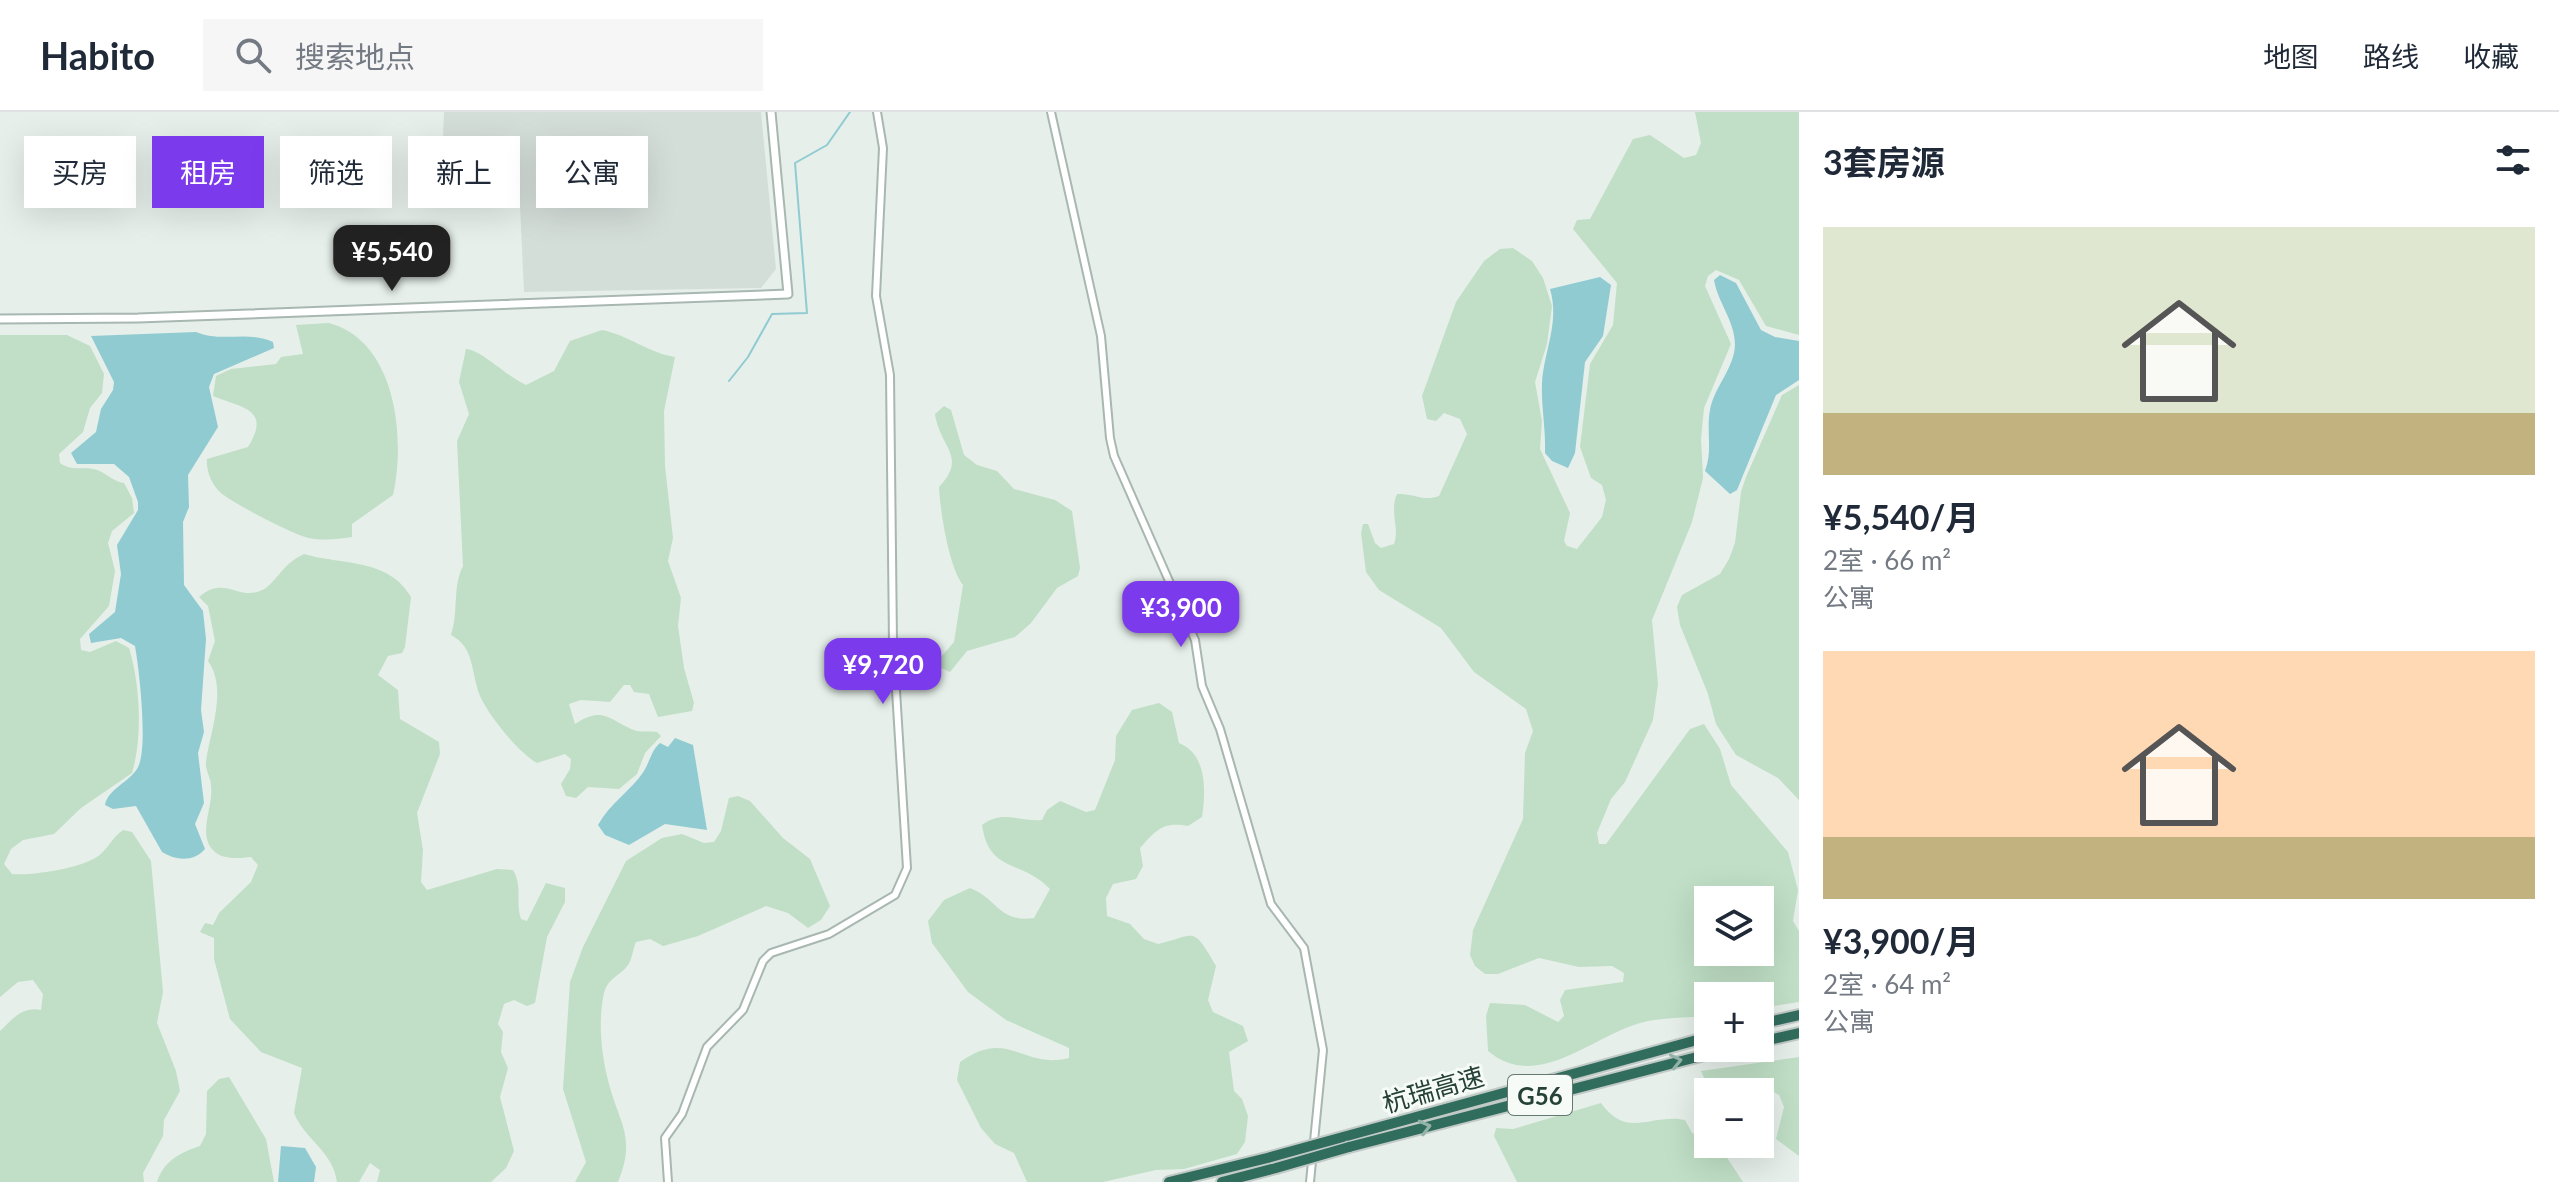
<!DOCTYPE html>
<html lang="zh">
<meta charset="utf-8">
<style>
:root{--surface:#fff;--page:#f6f6f7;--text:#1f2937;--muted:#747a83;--line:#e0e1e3;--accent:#7c3aed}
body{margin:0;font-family:Lato,"Noto Sans SC",sans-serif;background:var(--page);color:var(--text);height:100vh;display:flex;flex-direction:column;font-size:30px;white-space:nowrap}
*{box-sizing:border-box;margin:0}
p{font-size:26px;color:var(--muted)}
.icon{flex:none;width:44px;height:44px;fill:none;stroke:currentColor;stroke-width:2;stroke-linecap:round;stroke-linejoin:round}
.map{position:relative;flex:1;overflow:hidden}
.drawer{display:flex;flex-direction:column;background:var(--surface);width:760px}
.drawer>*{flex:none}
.top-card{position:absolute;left:24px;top:24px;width:760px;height:72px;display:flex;gap:16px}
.controls{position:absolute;left:1694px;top:774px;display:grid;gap:16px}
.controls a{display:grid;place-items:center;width:80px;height:80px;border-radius:0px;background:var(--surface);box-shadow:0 8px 32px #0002;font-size:40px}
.price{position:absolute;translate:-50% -68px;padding:0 18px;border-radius:16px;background:var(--accent);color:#fff;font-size:26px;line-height:52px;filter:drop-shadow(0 2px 4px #0008)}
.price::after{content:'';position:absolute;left:50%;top:48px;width:24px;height:18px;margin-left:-12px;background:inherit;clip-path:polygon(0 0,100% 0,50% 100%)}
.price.selected{background:#222;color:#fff}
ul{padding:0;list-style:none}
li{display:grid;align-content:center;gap:16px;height:424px;padding:0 24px}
li span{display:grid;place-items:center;height:248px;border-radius:0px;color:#555}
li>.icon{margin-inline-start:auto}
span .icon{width:144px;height:144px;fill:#fffc;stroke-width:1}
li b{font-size:34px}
h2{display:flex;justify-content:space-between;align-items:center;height:96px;padding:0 24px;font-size:34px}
.tag{padding:0 28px;border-radius:0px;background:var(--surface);box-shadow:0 8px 32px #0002;font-size:28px;line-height:72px}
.tag.selected{background:var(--accent);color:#fff}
header{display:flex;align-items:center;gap:48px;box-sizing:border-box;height:112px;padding:0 40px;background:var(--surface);border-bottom:2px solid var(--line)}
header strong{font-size:38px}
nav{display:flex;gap:44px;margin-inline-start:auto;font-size:28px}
.search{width:560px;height:72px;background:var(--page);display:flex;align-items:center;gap:20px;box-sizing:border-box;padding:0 28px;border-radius:0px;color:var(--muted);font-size:30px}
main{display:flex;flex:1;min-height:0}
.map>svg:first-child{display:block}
.built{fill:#d4ded9}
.green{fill:#c0dfc6;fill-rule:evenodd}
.water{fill:#90cbd2}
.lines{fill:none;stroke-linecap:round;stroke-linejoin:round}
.stream{stroke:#90cbd2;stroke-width:2}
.minor-casing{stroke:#a8b7b1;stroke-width:10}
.tertiary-casing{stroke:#a8b7b1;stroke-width:11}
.motorway-casing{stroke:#c2cac7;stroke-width:14}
.minor{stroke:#fff;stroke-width:6}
.tertiary{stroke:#fff;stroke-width:7}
.motorway{stroke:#316d5d;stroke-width:10}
.motorway-bridge-casing{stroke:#c2cac7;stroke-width:14;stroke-linecap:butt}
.motorway-bridge{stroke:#316d5d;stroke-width:10}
.oneway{stroke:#94b4aa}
.labels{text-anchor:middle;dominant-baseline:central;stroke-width:6;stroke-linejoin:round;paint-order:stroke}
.shield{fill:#f7fbf8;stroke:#647972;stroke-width:2}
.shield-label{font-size:24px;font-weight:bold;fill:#254138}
.street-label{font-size:26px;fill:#254138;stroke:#f7fbf8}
</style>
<header>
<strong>Habito</strong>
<div class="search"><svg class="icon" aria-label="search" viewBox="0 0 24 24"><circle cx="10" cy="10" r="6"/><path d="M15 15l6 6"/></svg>搜索地点</div>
<nav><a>地图</a><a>路线</a><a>收藏</a></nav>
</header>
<main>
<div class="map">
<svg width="1799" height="1070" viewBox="0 0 1799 1070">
<rect width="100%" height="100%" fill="#e6efea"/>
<!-- built -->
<polygon class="built" points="444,0 761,0 776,157 761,176 524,180 517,29 443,27"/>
<!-- green -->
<g class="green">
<path d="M1695,0H1799V223L1766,214L1739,168L1716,158L1708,164L1705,174L1731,232L1704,296L1701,327L1703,366L1692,410L1652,508L1658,572L1653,608L1625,670L1611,687L1597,721L1599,732H1606L1690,617L1704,612L1720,637L1731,673L1788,740L1798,778L1793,809L1799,819V890L1760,896V884H1708V904C1687,906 1661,905 1640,911C1591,925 1537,980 1488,939L1486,904L1490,891L1525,893L1558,910L1564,904L1560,888L1565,878L1623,870L1624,861L1612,854L1579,855L1539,846L1498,862H1485L1475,854L1470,843L1473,818L1523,707L1525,641L1533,619L1526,597L1474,560L1441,516L1379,478L1366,460L1361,421L1363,412H1368L1375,431L1381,436L1394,432C1400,415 1389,400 1397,382C1414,381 1423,390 1439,384L1467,322L1460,307L1444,301L1436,309L1427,307L1422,284L1456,190L1484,149L1500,137L1513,136L1532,149L1543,166L1552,194L1547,232L1535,270L1542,309L1540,337L1570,401L1564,429L1567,434L1577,437L1602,405L1606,388L1602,373L1591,366L1580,335L1590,252L1613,213L1617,171L1573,117L1577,108L1590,107L1633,27L1650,23L1684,46L1696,43L1701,31ZM1708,788H1760V840H1708Z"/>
<path d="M329,211C396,229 406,325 393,383L352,412V425C338,427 323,429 309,426C293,423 233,391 221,381C212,373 206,359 207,347L248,335C272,296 241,296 213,284L216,264L231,257L276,252L281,245L303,242L296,213Z"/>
<path d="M602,218C628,223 649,241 675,245L664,299L665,354L673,426L668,449L681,486L678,514L684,556L694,591L692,599L658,605L649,582L634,580L630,573H624L610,590L581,588L569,592L575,612C605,592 610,610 637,619C642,620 650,619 657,620L661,624L645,641L637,662L619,677L588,675L576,686L566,684L561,672L570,657L571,647L565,642L537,651C518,640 489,604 480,584C471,562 475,535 451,523C459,499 452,476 463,454L457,329L469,302L459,270L466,237C482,238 507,265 526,273L554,259L570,229Z"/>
<path d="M0,223H67L90,234L104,262L102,281L90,296L83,320L59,342L60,351C71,359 80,355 93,357C105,359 111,369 124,371L132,386L134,401L112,419L108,431L115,459L109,494L80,527L81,538L90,540L116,529L129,536C140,572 143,624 132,661L81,696L54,722L23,728L11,737L4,752L12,762C32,764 87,756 102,741C110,733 113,725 123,718L132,720L151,749L163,880L157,911L176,959L180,979L164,1008L163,1024L143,1061L144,1070H0V919C13,907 22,894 41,898L43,882L33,868L18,870L0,885Z"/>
<polygon points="1799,273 1799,688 1778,666 1736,643 1716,612 1708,582 1680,513 1677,495 1682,483 1720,462 1729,447 1735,431 1741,380 1746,365 1782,283"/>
<path d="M944,294L951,298L964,343L977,353L997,359L1014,377L1055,388L1072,399L1080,456L1078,464L1057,476L1031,511L1015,525L967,539L950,560L939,555L940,546L954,530L963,473C949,456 940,398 939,375C968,344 940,336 935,302Z"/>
<path d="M304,442C341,453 389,446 411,485L405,535L402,541L388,544L378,563L398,578L400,607L439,630L440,642L417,701L423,738L421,770L427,778L497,757L513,758C523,775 515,790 521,807L527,809L546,771L565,776V790L547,825L535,891L527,894L514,888L504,892L498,912L503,920L501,940L508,956L500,985L514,1039L506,1056L491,1070H377L380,1058L370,1051L359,1070H337C333,1039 305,1028 294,1001L302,956L261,940L230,907L214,847V826L200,820L205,811L213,813L219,801L251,770L258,753L251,745C240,746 224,748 215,740C196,724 214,694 211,674C211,666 205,658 206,650C210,619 228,577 208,549L215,529L208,494L199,485C224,463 238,488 260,479C276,473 280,453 304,442Z"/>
<path d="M1159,591L1172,600L1179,631C1207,642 1206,679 1202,705L1188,714C1163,709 1156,718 1140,736L1143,754L1136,767L1113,772L1106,786L1107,804L1130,812L1144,827L1158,832C1196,823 1192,812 1216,854L1208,888L1213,900L1243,914L1248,929L1229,940L1234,979L1242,987L1248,1004L1245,1030L1237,1042L1184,1057L1156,1058L1103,1070H1027L1014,1041L995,1032L981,1016L957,968L960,950C1009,915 1022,958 1069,946V936L1006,908L968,880L932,831L928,809L944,788L970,776C998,787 999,811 1034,806L1050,777C1022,747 989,762 982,713C1002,697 1019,710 1042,708L1047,698L1060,689L1086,700L1095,698L1115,648L1116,624L1132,598Z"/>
<path d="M738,684L750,689L783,726L810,747L830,794L821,808L808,816L788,801L766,794L698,824L663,834L650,827L636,830C633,836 632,848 628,853C620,864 608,866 604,881C598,908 601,941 608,968C618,1010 637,1024 618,1070H575L586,1050L563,977L570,870L583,835L626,749L662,726L682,722L704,731L714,730L721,719L729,686Z"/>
<polygon points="1799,945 1799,1044 1776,1027 1784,995 1779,983 1765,975 1745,980 1710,979 1701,959"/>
<path d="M229,965L266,1027L274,1070H157C164,1049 179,1041 200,1034L206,1022L207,979L219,967Z"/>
<path d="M1601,991C1627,1028 1652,1001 1685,1008L1692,1021L1708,1028V1032H1718L1743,1070H1517L1494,1024L1496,1016L1513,1017Z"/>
</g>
<!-- water -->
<g class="water">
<path d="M1720,163L1736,171L1761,218L1775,225L1799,229V268L1776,283L1737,378L1730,382L1705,359C1713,338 1706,320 1710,298C1714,275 1734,257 1735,233C1735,209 1718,191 1714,168Z"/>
<path d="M1600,165L1611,173L1603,224L1585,250L1575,341L1568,356L1552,349L1545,341C1546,317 1541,295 1542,271C1544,238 1560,211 1550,177Z"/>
<path d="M196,220C222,231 248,218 273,230L274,236L214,262L209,275L218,315L188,363L189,395L183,410L184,473L203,499L206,527L201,598L204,620L198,641L204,691L195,712L205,737C194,750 176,749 162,740L136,694L113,697L105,693C108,677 129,670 137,657C149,639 139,556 135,534L121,526L91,531L89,522L115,500L121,462L117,433L138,398V390L129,365L114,352H77L71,341L96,320L101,297L113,278L114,270L91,224Z"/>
<path d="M675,626L693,633L707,718L665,712L629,733L605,723L598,713C610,691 631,679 644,659C650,649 651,639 660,631L668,635Z"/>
<polygon points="281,1034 305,1036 316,1055 314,1070 278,1070"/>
</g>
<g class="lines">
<!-- stream -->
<polyline class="stream" points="729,269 748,245 772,202 807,201 795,51 827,33 850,0"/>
<!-- minor casing -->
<g class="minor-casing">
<g id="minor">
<polyline points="1051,0 1101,224 1110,326 1114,344 1195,528 1202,574 1220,617 1271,792 1304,836 1323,938 1310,1070"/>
<polyline points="668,1070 665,1026 682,1002 707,935 743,898 763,849 771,841 829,822 895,783 907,756 893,530 890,263 876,184 883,36 877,0"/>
</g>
</g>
<!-- tertiary casing -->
<g class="tertiary-casing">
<polyline id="tertiary" points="0,207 138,206 788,182 771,0"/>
</g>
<!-- motorway casing -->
<g class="motorway-casing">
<g id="motorway">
<polyline points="1760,912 1799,903"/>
<polyline points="1760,930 1799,921"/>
<polyline points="1343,1025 1708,925"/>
<polyline points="1349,1035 1732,936"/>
<polyline points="1169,1070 1271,1045"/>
<polyline points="1222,1070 1276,1056"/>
</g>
</g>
<!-- minor -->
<use href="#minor" class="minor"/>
<!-- tertiary -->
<use href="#tertiary" class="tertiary"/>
<!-- motorway -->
<use href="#motorway" class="motorway"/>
<!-- motorway-bridge casing -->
<g class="motorway-bridge-casing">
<g id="motorway-bridge">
<polyline points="1271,1045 1343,1025"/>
<polyline points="1276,1056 1349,1035"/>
</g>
</g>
<!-- motorway-bridge -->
<use href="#motorway-bridge" class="motorway-bridge"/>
</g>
<!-- one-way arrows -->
<defs><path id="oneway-chevron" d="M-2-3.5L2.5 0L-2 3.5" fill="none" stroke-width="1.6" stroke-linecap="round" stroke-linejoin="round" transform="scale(2)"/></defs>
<g class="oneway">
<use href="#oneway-chevron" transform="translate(1676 949) rotate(-13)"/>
<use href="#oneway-chevron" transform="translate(1425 1015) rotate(-15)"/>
</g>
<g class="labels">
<!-- shield labels -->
<rect class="shield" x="1508" y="963" width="64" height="40" rx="6"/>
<g class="shield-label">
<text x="1540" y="983">G56</text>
</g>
<!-- street labels -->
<g class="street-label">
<text transform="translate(1433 977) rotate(-16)">杭瑞高速</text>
</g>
</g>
</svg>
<div class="controls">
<a><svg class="icon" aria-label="layers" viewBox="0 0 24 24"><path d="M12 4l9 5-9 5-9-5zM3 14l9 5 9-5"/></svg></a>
<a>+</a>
<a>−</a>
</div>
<b class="price selected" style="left:392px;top:181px">¥5,540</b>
<b class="price" style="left:1181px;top:537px">¥3,900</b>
<b class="price" style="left:883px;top:594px">¥9,720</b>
<div class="top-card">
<a class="tag">买房</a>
<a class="tag selected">租房</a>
<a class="tag">筛选</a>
<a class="tag">新上</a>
<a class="tag">公寓</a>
</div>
</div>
<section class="drawer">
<h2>3套房源<svg class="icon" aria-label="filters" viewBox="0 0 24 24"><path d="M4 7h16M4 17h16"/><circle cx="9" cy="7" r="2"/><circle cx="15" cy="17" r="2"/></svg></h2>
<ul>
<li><span style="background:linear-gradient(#dfe7d0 75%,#c2b280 0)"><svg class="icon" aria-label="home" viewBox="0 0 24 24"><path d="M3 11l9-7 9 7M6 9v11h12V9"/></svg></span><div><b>¥5,540/月</b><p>2室 · 66 m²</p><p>公寓</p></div></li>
<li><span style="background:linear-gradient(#ffd9b3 75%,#c2b280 0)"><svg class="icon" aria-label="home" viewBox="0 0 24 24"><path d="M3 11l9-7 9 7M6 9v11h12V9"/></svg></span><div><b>¥3,900/月</b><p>2室 · 64 m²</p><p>公寓</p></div></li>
</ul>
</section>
</main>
